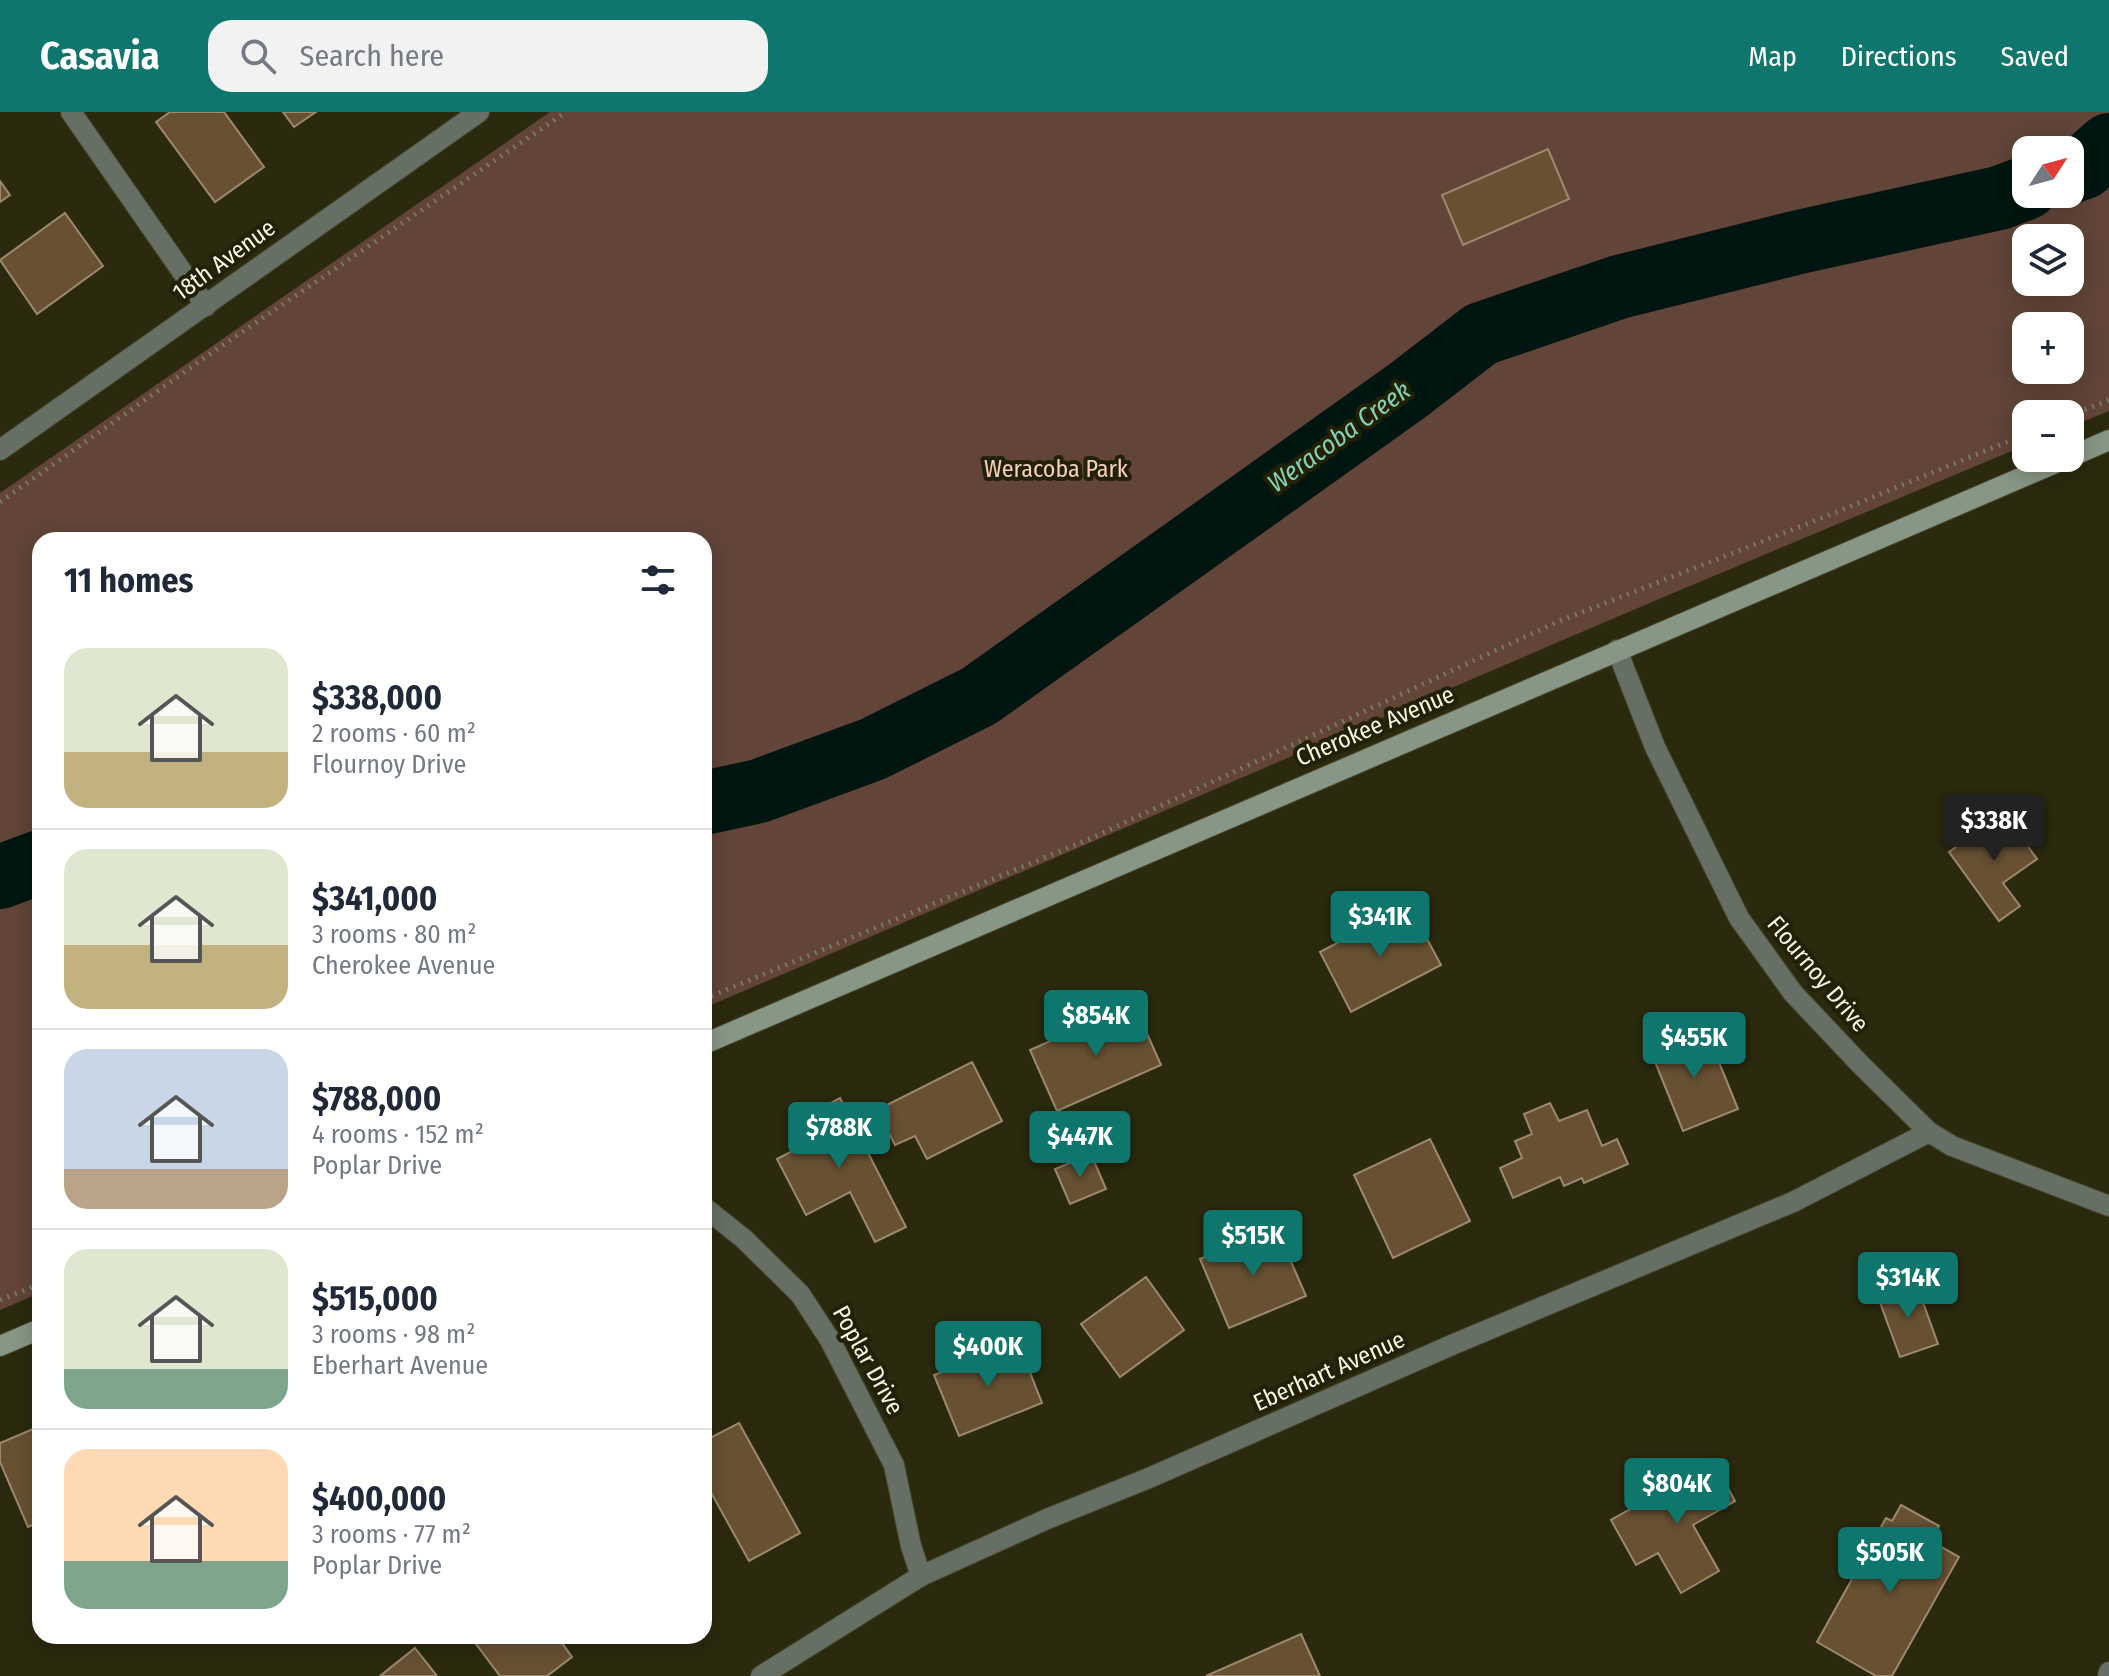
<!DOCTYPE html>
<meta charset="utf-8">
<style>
:root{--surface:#fff;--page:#f2f2f3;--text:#1f2937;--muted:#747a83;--line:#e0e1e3;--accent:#0f766e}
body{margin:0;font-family:"Fira Sans Condensed",sans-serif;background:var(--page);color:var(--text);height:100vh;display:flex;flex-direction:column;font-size:30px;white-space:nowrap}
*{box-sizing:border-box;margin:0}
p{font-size:26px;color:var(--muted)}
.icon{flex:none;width:44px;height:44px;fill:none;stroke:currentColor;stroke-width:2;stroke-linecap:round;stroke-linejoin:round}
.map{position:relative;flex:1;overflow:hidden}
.drawer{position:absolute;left:32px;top:420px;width:680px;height:1112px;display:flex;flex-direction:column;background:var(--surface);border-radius:24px;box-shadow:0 4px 20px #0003}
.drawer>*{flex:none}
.needle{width:52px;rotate:54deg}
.buttons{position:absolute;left:2012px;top:24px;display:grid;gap:16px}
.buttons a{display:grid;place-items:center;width:72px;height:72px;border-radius:16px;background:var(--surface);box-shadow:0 4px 20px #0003;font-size:40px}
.price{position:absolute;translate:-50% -68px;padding:0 18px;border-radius:8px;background:var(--accent);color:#fff;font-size:26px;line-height:52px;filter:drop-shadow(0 2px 4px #0008)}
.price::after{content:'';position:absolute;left:50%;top:48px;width:24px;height:18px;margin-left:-12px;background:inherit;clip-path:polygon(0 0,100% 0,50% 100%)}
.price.on{background:#222;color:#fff}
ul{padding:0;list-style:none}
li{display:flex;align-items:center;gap:24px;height:200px;padding:0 32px}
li+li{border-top:2px solid var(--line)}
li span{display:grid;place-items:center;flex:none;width:224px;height:160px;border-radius:24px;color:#555}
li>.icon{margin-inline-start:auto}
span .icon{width:96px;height:96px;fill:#fffc;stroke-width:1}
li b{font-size:34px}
h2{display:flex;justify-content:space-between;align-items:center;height:96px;padding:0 32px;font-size:34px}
header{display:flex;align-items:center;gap:48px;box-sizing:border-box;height:112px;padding:0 40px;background:var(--accent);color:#fff}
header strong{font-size:38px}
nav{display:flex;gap:44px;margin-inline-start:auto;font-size:28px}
.search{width:560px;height:72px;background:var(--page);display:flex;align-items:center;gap:20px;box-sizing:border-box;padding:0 28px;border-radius:24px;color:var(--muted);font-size:30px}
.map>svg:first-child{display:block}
.green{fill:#624439;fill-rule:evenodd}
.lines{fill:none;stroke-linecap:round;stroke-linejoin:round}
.river{stroke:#011610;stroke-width:64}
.building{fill:#685133;stroke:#9d896e;stroke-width:2}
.street-casing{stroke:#47472c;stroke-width:22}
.secondary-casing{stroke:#47472c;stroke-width:22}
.path{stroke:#797961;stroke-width:5;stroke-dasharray:2 6;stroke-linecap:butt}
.street{stroke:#666f64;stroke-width:20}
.secondary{stroke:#889785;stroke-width:20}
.labels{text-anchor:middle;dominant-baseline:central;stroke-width:8;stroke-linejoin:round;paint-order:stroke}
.street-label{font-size:24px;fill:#f6f7e5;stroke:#222105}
.park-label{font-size:24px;fill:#f7cebf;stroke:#222105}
.water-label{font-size:26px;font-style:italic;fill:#84d1ba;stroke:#222105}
</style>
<header>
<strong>Casavia</strong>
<div class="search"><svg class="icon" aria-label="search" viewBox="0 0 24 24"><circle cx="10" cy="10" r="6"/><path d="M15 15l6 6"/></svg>Search here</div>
<nav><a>Map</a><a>Directions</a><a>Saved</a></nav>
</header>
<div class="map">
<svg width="2109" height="1564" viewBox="0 0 2109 1564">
<rect width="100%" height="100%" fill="#2b2a0e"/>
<!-- green -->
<path class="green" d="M550,0H2109V299L2070,315V302H2026V333L1659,487L704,896V428H40V1181L0,1198V381ZM2026,38H2070V82H2026ZM2026,126H2070V170H2026ZM2026,214H2070V258H2026Z"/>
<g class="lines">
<!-- river -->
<g class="river">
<polyline points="2070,60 2084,55 2109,33"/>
<polyline points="704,691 759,679 873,637 979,584 1407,279 1481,222 1619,175 1799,130 1999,86 2026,76"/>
<polyline points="0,765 40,750"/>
</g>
</g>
<!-- building -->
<g class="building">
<polygon points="170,0 224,0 264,55 215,90 156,10"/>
<polygon points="283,0 316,0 294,15"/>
<polygon points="1548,37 1569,87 1463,133 1442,83"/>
<polygon points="0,69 10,83 0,90"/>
<polygon points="65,101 103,154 37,202 0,148"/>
<polygon points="2004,701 2037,747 2003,771 2020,794 1999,809 1949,740"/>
<polygon points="1409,793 1441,853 1351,900 1320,840"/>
<polygon points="1134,892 1161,953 1057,999 1030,938"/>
<polygon points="1706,918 1738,997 1683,1019 1651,940"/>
<polygon points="972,950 1002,1009 927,1047 915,1024 895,1033 877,998"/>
<polygon points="840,986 906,1115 875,1130 850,1080 806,1103 777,1047 804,1033 793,1011"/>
<polygon points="1550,991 1559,1009 1587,998 1602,1034 1617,1027 1628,1052 1584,1071 1582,1066 1564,1074 1560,1065 1513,1086 1500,1056 1522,1046 1515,1029 1532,1022 1524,1002"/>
<polygon points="1430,1027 1470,1109 1393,1146 1354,1063"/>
<polygon points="1091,1042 1106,1077 1070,1092 1055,1057"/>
<polygon points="1276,1115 1306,1184 1229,1216 1200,1147"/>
<polygon points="1146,1165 1184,1218 1120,1265 1081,1212"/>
<polygon points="1916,1171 1938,1232 1900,1245 1878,1185"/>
<polygon points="1018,1230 1042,1291 959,1324 934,1263"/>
<polygon points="739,1311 800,1421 749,1449 704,1368 704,1329"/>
<polygon points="40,1314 40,1410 28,1415 0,1350 0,1331"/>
<polygon points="1714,1350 1735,1389 1693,1413 1719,1459 1681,1481 1658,1441 1636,1453 1611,1408"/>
<polygon points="1901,1393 1939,1414 1931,1429 1959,1445 1892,1564 1876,1564 1817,1530 1886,1406 1892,1409"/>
<polygon points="1301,1522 1320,1564 1206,1564"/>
<polygon points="470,1524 557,1524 572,1545 547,1564 500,1564"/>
<polygon points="415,1536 437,1564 380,1564"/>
</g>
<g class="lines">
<!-- street casing -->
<g class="street-casing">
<g id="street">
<polyline points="71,0 206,194"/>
<polyline points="0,338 479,0"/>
<polyline points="1617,538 1655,635 1739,806 1793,881 1860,952 1929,1020 1952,1034 2109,1094"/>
<polyline points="704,1095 744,1127 800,1182 830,1228 894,1353 911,1434 921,1464"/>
<polyline points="761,1564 921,1464 1047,1407 1149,1366 1454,1232 1793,1090 1929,1020"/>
<polyline points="2108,1564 2109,1560"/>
</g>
</g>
<!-- secondary casing -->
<g class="secondary-casing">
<g id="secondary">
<polyline points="2070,345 2109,328"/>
<polyline points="704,932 2067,346"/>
<polyline points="0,1234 40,1217"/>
</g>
</g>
<!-- path -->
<g class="path">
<polyline points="2070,304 2109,288"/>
<polyline points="0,390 220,235 566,0"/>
<polyline points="704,887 1087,728 1557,510 1822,406 2026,322"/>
<polyline points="0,1188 40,1172"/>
</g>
<!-- street -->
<use href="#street" class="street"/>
<!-- secondary -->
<use href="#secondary" class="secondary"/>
</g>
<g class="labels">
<!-- street labels -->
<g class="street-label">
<text transform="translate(224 148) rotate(-36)">18th Avenue</text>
<text transform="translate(1375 614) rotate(-23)">Cherokee Avenue</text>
<text transform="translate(1818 862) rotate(50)">Flournoy Drive</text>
<text transform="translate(868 1248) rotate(61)">Poplar Drive</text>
<text transform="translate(1329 1259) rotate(-24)">Eberhart Avenue</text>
</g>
<!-- park labels -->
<g class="park-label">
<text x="1056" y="357">Weracoba Park</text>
</g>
<!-- water labels -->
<g class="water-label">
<text transform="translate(1339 325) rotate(-36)">Weracoba Creek</text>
</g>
</g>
</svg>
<div class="buttons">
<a><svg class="needle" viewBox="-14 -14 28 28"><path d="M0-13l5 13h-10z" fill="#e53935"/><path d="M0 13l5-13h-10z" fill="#747a83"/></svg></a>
<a><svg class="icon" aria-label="layers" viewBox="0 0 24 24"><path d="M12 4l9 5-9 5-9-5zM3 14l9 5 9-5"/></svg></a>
<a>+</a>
<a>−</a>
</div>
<b class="price on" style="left:1994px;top:751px">$338K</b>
<b class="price" style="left:1380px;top:847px">$341K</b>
<b class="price" style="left:1096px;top:946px">$854K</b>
<b class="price" style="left:1694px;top:968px">$455K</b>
<b class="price" style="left:839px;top:1058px">$788K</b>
<b class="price" style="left:1080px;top:1067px">$447K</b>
<b class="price" style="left:1253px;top:1166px">$515K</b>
<b class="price" style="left:1908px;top:1208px">$314K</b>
<b class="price" style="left:988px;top:1277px">$400K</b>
<b class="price" style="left:1677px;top:1414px">$804K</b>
<b class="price" style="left:1890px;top:1483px">$505K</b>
<section class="drawer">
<h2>11 homes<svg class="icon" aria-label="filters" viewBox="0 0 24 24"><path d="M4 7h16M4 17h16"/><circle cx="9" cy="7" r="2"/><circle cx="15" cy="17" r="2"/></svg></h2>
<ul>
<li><span style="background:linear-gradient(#dfe7d0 65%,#c2b280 0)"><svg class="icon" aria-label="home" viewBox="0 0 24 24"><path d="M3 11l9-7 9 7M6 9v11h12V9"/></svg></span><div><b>$338,000</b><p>2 rooms · 60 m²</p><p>Flournoy Drive</p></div></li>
<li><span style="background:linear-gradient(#dfe7d0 60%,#c2b280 0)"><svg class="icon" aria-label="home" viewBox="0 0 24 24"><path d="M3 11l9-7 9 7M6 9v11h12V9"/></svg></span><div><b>$341,000</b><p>3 rooms · 80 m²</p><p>Cherokee Avenue</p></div></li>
<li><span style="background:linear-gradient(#c9d6e8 75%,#b9a48a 0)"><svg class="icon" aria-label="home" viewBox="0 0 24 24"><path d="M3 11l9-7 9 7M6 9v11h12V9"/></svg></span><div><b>$788,000</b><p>4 rooms · 152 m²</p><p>Poplar Drive</p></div></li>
<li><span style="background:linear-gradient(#dfe7d0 75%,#7fa58c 0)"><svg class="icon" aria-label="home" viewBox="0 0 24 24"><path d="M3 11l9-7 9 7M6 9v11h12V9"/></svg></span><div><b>$515,000</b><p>3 rooms · 98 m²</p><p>Eberhart Avenue</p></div></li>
<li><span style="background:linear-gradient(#ffd9b3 70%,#7fa58c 0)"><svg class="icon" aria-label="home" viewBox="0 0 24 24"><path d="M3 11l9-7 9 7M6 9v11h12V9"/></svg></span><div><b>$400,000</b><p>3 rooms · 77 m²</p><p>Poplar Drive</p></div></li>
</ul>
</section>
</div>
